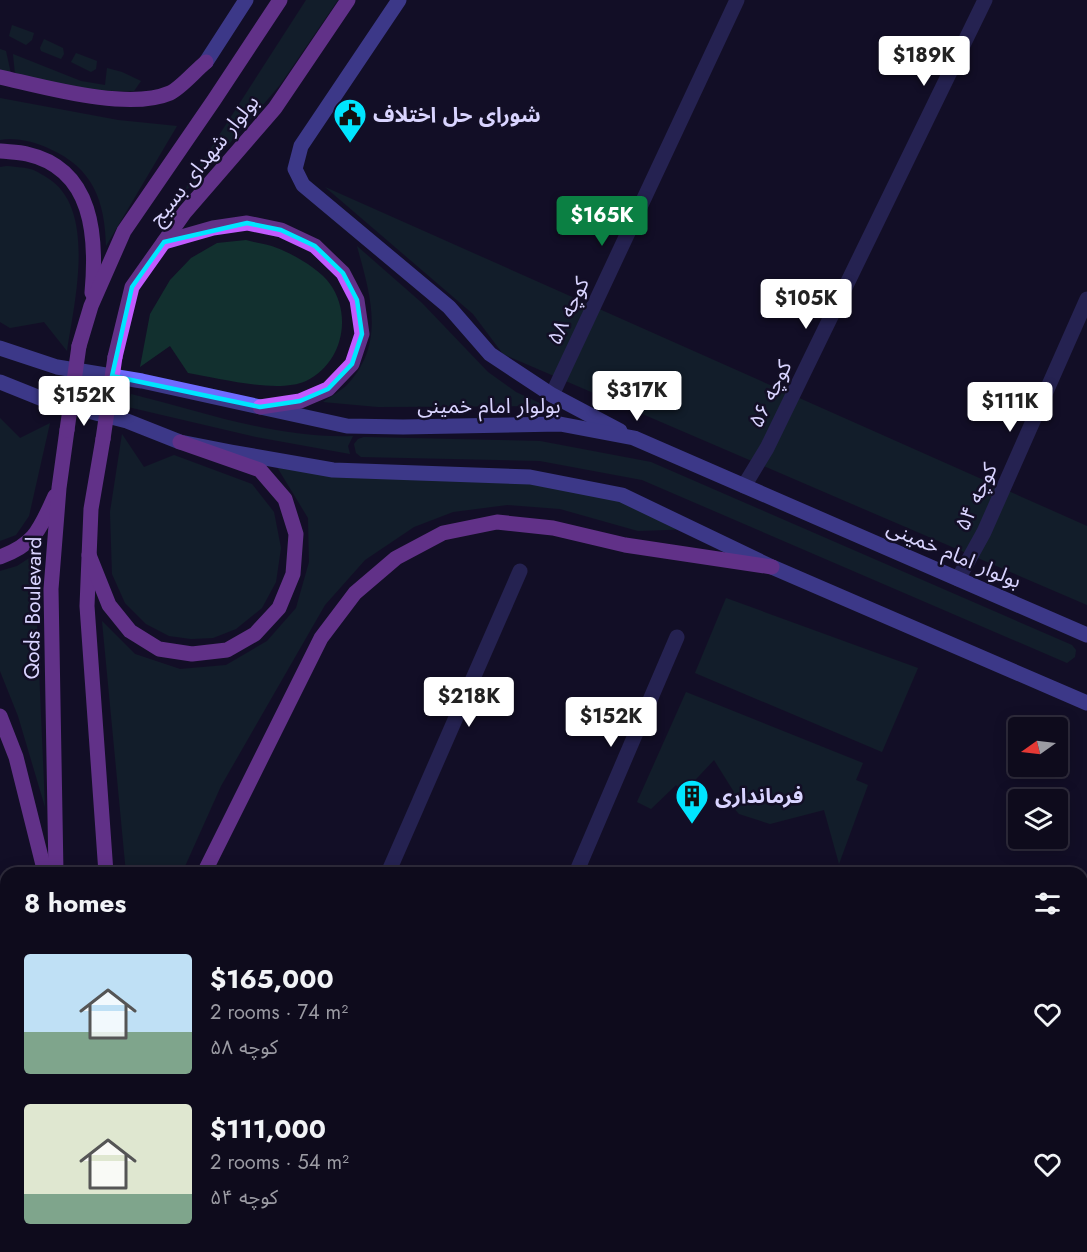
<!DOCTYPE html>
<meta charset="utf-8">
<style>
:root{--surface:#0e0b1c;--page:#171425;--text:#f1f3f6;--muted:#9b9ba3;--line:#2e2b3b;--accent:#0b8043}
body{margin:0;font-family:Jost,"Noto Sans Arabic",sans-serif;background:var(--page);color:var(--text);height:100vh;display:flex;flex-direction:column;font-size:22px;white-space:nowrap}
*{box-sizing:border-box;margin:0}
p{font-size:20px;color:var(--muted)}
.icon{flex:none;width:33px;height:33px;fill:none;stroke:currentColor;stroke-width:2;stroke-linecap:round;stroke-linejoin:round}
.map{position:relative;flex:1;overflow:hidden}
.sheet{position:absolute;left:0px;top:867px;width:1088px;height:386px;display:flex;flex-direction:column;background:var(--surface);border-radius:18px 18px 0 0;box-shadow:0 3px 15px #0003,0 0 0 2px var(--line)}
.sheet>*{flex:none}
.needle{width:39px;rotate:256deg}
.tools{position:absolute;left:1008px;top:717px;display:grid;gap:12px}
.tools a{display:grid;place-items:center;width:60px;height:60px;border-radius:6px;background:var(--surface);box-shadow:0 3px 15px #0003,0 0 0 2px var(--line);font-size:30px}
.price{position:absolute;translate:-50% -51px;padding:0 14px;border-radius:6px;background:#fff;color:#222;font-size:20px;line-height:39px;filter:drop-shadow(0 2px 3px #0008)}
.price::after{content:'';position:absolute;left:50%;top:36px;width:18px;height:14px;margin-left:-9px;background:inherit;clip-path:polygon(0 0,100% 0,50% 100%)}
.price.current{background:var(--accent);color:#fff}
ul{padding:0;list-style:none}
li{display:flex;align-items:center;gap:18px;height:150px;padding:0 24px}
li span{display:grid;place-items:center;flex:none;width:168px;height:120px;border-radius:6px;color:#555}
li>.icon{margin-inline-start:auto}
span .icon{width:72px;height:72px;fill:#fffc;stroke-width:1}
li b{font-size:26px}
h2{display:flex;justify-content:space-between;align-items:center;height:72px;padding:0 24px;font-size:26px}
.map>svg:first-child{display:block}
.green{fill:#12302f}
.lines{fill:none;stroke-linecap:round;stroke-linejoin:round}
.street{stroke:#3d3a85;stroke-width:15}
.secondary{stroke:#6f6bff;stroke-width:15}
.primary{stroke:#c25bff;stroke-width:15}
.primary-bridge{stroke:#c25bff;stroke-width:15}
.marked{fill:none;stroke:#00e5ff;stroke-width:4.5;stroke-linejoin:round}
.labels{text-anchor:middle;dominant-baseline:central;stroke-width:5;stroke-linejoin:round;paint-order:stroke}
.poi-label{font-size:21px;font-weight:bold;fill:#d9d4ff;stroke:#130f26;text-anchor:start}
.street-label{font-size:21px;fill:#d9d4ff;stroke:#130f26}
</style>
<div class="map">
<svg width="1087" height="1252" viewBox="0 0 1087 1252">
<rect width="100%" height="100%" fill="#130f26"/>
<!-- green -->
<g class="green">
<polygon points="306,0 338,0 280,85 192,187 186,189 187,185"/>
<polygon points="12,25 34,33 32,40 26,45 9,36"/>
<polygon points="44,39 63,48 64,54 61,59 41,51 40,48"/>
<polygon points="0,49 6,51 11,74 0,72"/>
<polygon points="76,53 97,61 96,69 91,72 71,62"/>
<path d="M13,54L81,81L105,85L107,68L122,72L141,81L134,91C93,93 55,83 15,74Z"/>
<path d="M0,98L118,120L177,126L106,246C105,201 93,168 50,149C35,142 16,137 0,140Z"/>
<path d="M7,166C14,167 22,167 30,169C35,170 41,174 46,177C98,207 74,303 67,351L44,322L10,328L0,322V167Z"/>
<polygon points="325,187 1087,526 1087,605 503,354 473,314"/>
<path d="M246,240C256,243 268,244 277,248C293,254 321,270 330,284C353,316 342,364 306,381C277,394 219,378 188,373L170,346L140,367L150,314L170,280L191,258L217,243Z"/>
<path d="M357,246L422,303L488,372L516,392L546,406L378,407L323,402C330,397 339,392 346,386C387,344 370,294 357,246Z"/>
<path d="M131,394C203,412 278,439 353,436L348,446L350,454L256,437L128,407Z"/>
<polygon points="0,418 20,438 50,423 29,516 16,535 0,541"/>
<polygon points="122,434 144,467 174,455 252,484 274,512 281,548 276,582 262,608 236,629 213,638 191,639 169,636 146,624 125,603 112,574 110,512"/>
<polygon points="364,437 540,441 651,462 1072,645 1076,650 1075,657 1067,663 642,480 540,461 361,457 356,453 354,444 358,439"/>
<polygon points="277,467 523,481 605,496 694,529 638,531 560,509 507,505 453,512 414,527 365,560 325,605 221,786 182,873 126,873 102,621 135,654 180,669 226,665 267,641 296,608 309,562 308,518"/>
<polygon points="34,555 45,807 18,716 0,671 0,571 17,566"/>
<polygon points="726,598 918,668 882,752 695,673"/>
<polygon points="686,692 863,763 856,780 868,785 839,864 824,810 770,824 739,814 724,797 734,792 714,760 683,793 676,785 651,809 637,802"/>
<polygon points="1087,1169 1087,1252 1051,1252 1054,1247 1082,1246 1082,1181"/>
</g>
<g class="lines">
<!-- street -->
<g class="street">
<polyline points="552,395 737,0"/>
<polyline points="744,486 767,448 985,0"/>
<polyline points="958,579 984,532 1087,299"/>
<polyline points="388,873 520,571"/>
<polyline points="576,873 677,637"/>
<polyline points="1082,1137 1087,1124"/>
<polyline points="991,1246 1004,1252"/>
<polyline points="258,1252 260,1246"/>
<polyline points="413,1252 415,1246"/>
<polyline points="607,1252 610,1246"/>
<polyline points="808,1252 810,1246"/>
<polyline points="1032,1252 1034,1246"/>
</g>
<!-- secondary -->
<g class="secondary">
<polyline points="399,0 301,146 295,169 303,185 449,307 490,354 552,395 620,431"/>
<polyline points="206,62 246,0"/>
<polyline points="0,348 57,367 142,381 347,426 403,427 560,424 634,438 1087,635"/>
<polyline points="0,382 45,400 127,421 180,442 231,452 333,470 530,477 622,495 772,567 1087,703"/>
<polyline points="286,1246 299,1252"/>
</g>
<!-- primary -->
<g class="primary">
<path d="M0,77C45,87 128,111 170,93C181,88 196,70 206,62"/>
<path d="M0,151C9,152 19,152 27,154C94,169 97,238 92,293"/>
<polyline points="164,242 213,228 247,223 281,230 315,246 343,273 357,300 362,334 352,364 328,389 300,401 260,407"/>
<polyline points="79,346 91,306 124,231 214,100 280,0"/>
<polyline points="115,357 132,287 185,212 275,108 348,0"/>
<polyline points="103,439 91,509 87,606 106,873"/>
<polyline points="89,555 109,605 130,631 159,649 192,654 227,650 255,634 279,608 293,574 296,534 285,499 260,470 180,442"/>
<path d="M0,557C36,544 40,528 55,496"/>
<polyline points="0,716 16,757 45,873"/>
<polyline points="56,873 51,589 59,488 67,430"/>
<polyline points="204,873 321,638 355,593 396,558 443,533 497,522 553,528 625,545 772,567"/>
<polyline points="5,1252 6,1246"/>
<polyline points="60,1252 61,1246"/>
</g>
<!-- primary-bridge -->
<g class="primary-bridge">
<polyline points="67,430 79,346"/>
<polyline points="103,439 115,357"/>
</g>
</g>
<!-- marked area -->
<path d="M0 0H1087V1252H0ZM247,223L281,230L315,246L343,273L357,300L362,334L352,364L328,389L300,401L260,407L112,376L132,287L164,242Z" fill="#130f26" fill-opacity=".55" fill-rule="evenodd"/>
<path class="marked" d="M247,223L281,230L315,246L343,273L357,300L362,334L352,364L328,389L300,401L260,407L112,376L132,287L164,242Z"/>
<!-- icons -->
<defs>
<g id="civic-pin" transform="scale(1.725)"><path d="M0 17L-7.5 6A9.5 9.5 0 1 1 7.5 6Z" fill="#00e5ff" stroke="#130f26"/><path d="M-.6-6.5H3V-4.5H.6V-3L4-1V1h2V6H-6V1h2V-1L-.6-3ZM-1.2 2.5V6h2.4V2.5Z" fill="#111"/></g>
<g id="building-pin" transform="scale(1.725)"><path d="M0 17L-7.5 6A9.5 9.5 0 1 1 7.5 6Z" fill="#00e5ff" stroke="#130f26"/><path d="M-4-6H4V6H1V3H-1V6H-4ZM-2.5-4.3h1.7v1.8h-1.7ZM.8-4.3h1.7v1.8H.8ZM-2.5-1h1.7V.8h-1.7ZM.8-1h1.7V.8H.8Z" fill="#111"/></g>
</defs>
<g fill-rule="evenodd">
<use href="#civic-pin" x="350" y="115"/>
<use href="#building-pin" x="692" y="796"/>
</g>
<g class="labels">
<!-- poi labels -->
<g class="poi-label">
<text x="373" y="115">شورای حل اختلاف</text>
<text x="715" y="796">فرمانداری</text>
</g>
<!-- street labels -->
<g class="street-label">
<text transform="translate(204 160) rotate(-51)">بولوار شهدای بسیج</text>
<text transform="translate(568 311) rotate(-65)">کوچه ۵۸</text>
<text transform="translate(770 394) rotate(-64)">کوچه ۵۶</text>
<text x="489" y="406">بولوار امام خمینی</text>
<text transform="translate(976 497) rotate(-65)">کوچه ۵۴</text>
<text transform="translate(954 554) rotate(23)">بولوار امام خمینی</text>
<text transform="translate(33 608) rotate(-89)">Qods Boulevard</text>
</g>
</g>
</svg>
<div class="tools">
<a><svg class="needle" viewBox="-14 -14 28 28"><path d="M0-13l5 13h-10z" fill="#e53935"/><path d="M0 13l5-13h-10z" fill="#9b9ba3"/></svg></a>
<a><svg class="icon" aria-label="layers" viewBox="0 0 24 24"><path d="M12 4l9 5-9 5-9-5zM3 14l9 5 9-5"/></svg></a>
</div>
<b class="price" style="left:924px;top:87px">$189K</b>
<b class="price current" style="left:602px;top:247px">$165K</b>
<b class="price" style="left:806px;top:330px">$105K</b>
<b class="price" style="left:637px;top:422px">$317K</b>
<b class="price" style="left:84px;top:427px">$152K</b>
<b class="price" style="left:1010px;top:433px">$111K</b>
<b class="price" style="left:469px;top:728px">$218K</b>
<b class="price" style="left:611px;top:748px">$152K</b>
<section class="sheet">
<h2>8 homes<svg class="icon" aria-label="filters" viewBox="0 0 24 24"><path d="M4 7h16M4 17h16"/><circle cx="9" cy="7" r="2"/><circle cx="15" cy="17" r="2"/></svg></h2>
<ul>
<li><span style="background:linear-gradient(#bfe0f5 65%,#7fa58c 0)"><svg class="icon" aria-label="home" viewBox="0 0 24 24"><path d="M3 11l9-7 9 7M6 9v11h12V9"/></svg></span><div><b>$165,000</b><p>2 rooms · 74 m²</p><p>کوچه ۵۸</p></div><svg class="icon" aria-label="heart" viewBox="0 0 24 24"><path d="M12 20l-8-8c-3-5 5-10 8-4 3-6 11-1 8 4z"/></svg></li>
<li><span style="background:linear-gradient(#dfe7d0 75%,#7fa58c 0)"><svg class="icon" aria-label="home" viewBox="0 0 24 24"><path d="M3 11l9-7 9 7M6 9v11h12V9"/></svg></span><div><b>$111,000</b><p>2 rooms · 54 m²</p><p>کوچه ۵۴</p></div><svg class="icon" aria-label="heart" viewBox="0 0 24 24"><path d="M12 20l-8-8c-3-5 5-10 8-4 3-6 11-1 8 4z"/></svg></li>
</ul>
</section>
</div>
